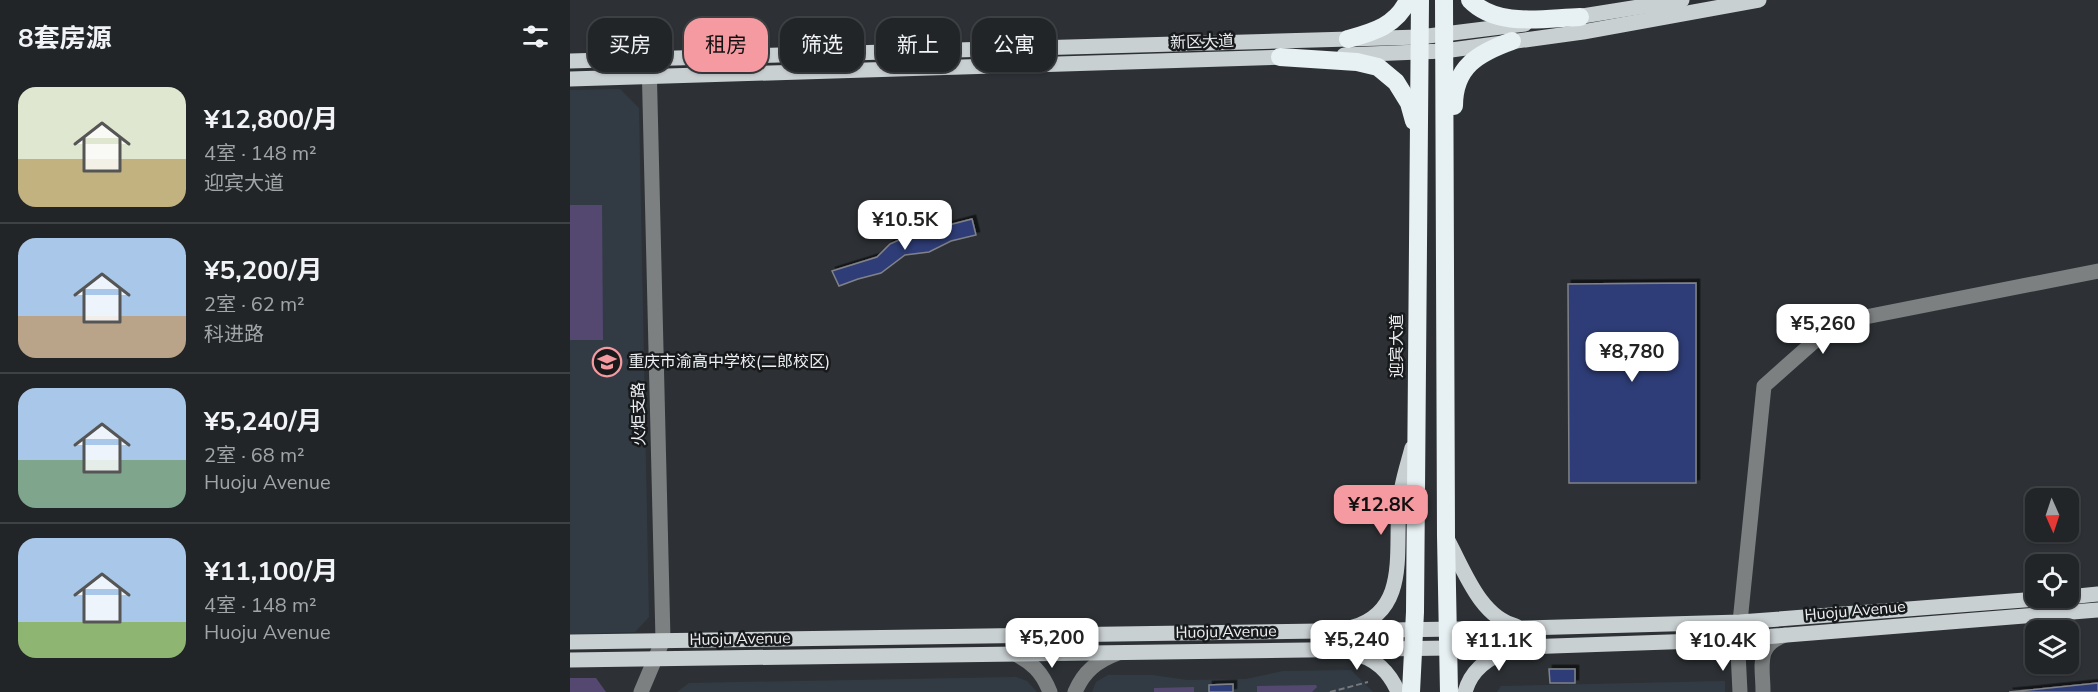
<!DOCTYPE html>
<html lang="zh">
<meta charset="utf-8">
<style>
:root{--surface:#222528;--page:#2e3134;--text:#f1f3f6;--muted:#a2a5a8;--line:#3f4245;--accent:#f49aa0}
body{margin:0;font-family:"Nunito Sans","Noto Sans SC",sans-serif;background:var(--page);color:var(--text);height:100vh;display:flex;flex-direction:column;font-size:22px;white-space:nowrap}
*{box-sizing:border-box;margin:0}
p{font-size:20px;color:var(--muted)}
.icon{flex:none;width:33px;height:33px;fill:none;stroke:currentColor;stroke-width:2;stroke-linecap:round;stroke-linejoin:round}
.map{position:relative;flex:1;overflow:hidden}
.details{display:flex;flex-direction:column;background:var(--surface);width:570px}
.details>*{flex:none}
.top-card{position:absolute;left:18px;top:18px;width:570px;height:54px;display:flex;gap:12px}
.needle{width:39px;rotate:177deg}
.fabs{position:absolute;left:1455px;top:488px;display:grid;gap:12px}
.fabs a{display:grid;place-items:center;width:54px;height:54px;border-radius:12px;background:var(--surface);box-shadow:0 2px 4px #0004,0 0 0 2px var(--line);font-size:30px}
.price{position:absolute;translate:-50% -51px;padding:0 14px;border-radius:12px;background:#fff;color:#222;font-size:20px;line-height:39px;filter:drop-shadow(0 2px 3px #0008)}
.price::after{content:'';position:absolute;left:50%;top:36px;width:18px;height:14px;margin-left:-9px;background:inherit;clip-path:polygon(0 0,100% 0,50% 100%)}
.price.selected{background:var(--accent);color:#111}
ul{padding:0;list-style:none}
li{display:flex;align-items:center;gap:18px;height:150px;padding:0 18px}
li+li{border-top:2px solid var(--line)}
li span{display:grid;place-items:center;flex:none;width:168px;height:120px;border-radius:18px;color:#555}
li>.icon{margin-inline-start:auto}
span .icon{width:72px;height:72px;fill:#fffc;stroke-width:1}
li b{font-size:26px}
h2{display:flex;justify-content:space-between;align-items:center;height:72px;padding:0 18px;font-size:26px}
.chip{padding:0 21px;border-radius:18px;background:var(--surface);box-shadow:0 2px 4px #0004,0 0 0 2px var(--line);font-size:21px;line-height:54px}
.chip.selected{background:var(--accent);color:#111}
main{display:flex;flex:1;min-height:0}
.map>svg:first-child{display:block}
.built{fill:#323b44}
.green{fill:#544870}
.building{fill:#2f3c77;stroke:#808288;stroke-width:1.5;filter:url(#shadow)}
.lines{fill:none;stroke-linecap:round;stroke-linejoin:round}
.path{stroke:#767a7d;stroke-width:2;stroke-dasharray:6 3;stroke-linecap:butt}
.minor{stroke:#7d8081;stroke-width:15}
.major{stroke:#c9d0d2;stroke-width:15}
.highway{stroke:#e7f0f2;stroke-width:18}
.labels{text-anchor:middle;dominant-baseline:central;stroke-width:5;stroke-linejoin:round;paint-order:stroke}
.street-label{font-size:16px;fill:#eceff2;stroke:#17191b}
.poi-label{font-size:16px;fill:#eceff2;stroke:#17191b;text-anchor:start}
</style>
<main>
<section class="details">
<h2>8套房源<svg class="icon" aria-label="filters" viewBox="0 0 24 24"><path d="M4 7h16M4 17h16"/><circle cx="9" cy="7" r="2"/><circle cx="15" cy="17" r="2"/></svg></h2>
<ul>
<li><span style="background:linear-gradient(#dfe7d0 60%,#c2b280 0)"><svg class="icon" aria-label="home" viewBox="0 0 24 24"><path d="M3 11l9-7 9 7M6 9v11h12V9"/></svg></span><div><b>¥12,800/月</b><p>4室 · 148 m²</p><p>迎宾大道</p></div></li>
<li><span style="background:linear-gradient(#a9c7e8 65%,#b9a48a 0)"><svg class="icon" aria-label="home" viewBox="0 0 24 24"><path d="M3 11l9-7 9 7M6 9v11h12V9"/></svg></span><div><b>¥5,200/月</b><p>2室 · 62 m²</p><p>科进路</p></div></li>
<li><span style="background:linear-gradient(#a9c7e8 60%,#7fa58c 0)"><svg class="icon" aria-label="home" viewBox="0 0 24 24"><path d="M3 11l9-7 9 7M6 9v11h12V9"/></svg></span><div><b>¥5,240/月</b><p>2室 · 68 m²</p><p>Huoju Avenue</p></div></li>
<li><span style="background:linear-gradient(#a9c7e8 70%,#8fb573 0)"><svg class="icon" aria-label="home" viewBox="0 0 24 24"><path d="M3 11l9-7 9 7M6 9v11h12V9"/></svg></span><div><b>¥11,100/月</b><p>4室 · 148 m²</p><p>Huoju Avenue</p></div></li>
</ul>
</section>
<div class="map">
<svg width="1528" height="692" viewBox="0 0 1528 692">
<defs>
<filter id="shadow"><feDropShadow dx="3.5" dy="-3.5" stdDeviation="0" flood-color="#0009"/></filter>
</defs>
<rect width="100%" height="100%" fill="#2d3135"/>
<!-- built -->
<g class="built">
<polygon points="50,89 69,108 79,617 65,632 0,634 0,90"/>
<polygon points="781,670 803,692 522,692 526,682 538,675 582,675 617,680 676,679 713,671"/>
<polygon points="446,677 457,681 467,692 107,692 119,683"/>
<polygon points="1155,681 1155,692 927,692 931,686"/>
</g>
<!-- green -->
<g class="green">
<polygon points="0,205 32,205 33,340 0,340"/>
<polygon points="0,678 26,678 36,692 0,692"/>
<polygon points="746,685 747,687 742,692 687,692 687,686"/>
<polygon points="624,687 624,692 584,692 584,688"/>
</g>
<!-- building -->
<g class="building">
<polygon points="402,219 406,235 381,241 359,252 335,255 311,273 288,279 269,286 262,271 307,257 320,244 329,240 354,236 375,226"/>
<polygon points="1126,283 1126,483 999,483 998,284"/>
<polygon points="979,669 1005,669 1005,683 980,683"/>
<polygon points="1528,683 1528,692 1439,692"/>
<polygon points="663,684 663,692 639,692 639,685"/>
</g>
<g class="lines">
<!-- path -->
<polyline class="path" points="760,692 798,682"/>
<!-- minor -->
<g class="minor">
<polyline points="1170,622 1194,386 1265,323 1528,271"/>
<polyline points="1156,640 1168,652 1170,692"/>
<path d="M443,653C462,662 472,672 480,692"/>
<polyline points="71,692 93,640 79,59"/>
<path d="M505,692C514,671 527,661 548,653"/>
<path d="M1193,692C1193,665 1185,646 1215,635"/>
</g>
<!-- major -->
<g class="major">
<polyline points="1000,18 1112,0"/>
<polyline points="774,55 874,51 1013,32 1189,0"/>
<polyline points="0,61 850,37 955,24"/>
<polyline points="0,79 720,57"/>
<path d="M876,537C893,567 909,617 946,626"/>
<polyline points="1498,597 1528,594"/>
<path d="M783,627C839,611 825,551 829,507C830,487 837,467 842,448"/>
<polyline points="0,642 955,628 1170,622 1493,597"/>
<path d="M784,654C805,657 820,673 828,692"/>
<polyline points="0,660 953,647 1156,640 1528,610"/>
<path d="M895,692C901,670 917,658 938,651"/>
</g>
<!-- highway -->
<g class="highway">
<polyline points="874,0 876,536 879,692"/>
<path d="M900,0C927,28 974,18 1010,17"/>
<path d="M778,39C803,32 826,26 838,0"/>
<polyline points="710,57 787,62 808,67 826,82 839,103 844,121"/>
<path d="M884,106C884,67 908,53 942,41"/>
<polyline points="841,692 845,612 850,0"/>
</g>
</g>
<!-- icons -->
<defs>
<g id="school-ring" transform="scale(1.5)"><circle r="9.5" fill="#17191b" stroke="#f49aa0" stroke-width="1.5"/><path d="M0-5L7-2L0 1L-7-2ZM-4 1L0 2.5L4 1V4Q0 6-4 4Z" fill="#f49aa0"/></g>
</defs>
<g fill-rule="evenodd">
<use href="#school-ring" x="37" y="362"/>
</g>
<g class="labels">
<!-- street labels -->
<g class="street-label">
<text transform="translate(632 42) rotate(-2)">新区大道</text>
<text transform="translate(827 346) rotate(-90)">迎宾大道</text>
<text transform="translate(69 414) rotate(-91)">火炬支路</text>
<text transform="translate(1285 611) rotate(-5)">Huoju Avenue</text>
<text transform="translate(656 632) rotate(-1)">Huoju Avenue</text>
<text transform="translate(170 639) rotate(-1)">Huoju Avenue</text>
</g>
<!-- poi labels -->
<g class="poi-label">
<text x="58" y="362">重庆市渝高中学校(二郎校区)</text>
</g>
</g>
</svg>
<div class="fabs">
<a><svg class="needle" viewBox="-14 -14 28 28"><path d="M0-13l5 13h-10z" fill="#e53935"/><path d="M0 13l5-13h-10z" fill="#a2a5a8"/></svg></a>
<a><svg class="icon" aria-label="locate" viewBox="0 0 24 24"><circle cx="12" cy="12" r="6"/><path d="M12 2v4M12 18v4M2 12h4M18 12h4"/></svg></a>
<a><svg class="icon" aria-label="layers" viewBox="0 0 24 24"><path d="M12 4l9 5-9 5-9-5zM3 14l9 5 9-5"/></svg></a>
</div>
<b class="price" style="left:335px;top:251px">¥10.5K</b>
<b class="price" style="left:1253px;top:355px">¥5,260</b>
<b class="price" style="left:1062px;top:383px">¥8,780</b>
<b class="price selected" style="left:811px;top:536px">¥12.8K</b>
<b class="price" style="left:482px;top:669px">¥5,200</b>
<b class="price" style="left:787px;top:671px">¥5,240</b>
<b class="price" style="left:929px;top:672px">¥11.1K</b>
<b class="price" style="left:1153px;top:672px">¥10.4K</b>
<div class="top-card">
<a class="chip">买房</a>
<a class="chip selected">租房</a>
<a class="chip">筛选</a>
<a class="chip">新上</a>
<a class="chip">公寓</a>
</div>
</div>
</main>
